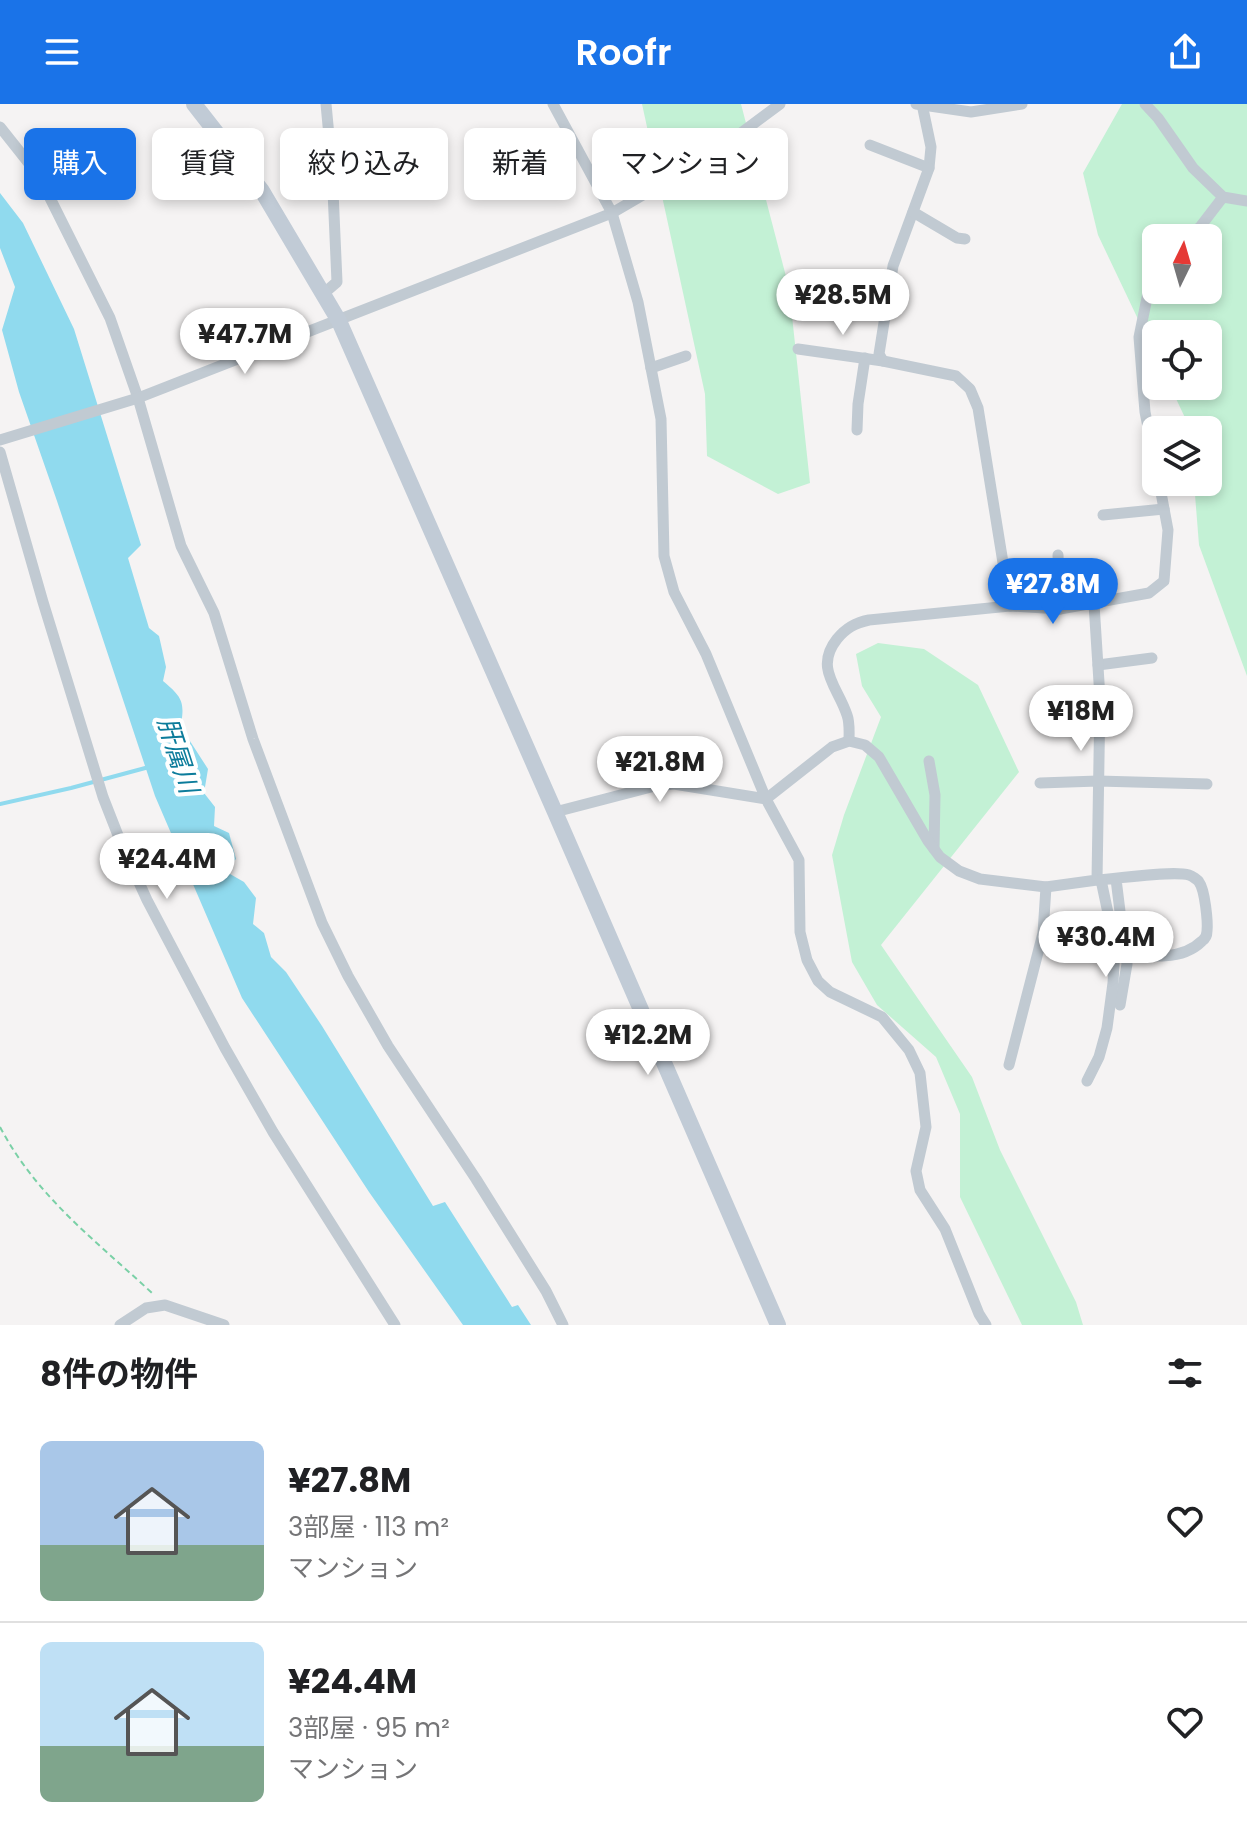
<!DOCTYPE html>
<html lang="ja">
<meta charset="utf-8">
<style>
:root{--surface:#fff;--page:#f2f2f2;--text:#202124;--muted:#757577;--line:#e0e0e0;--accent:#1a73e8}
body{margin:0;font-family:Poppins,"Noto Sans JP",sans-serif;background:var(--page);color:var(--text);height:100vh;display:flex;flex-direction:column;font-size:30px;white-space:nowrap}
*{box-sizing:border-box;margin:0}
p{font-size:26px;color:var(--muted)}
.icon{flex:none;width:44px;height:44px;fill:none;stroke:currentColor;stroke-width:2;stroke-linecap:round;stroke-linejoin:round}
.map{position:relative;height:1221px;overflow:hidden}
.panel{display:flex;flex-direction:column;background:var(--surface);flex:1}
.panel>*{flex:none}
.banner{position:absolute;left:24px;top:24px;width:800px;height:72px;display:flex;gap:16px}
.needle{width:52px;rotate:5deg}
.buttons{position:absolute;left:1142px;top:120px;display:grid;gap:16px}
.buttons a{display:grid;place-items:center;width:80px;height:80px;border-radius:12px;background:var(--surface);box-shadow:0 4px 12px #0003;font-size:40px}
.price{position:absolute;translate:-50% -68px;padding:0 18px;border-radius:28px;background:#fff;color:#222;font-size:26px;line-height:52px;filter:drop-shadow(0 2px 4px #0008)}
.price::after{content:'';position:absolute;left:50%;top:48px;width:24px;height:18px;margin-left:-12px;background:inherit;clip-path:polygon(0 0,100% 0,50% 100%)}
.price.current{background:var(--accent);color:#fff}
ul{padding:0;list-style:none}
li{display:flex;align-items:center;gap:24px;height:200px;padding:0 40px}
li+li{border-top:2px solid var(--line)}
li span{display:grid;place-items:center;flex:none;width:224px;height:160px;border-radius:12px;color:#555}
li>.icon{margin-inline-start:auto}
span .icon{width:96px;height:96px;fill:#fffc;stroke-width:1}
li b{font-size:34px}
h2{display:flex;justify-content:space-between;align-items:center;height:96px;padding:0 40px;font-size:34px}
.chip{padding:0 28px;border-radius:12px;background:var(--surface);box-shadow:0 4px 12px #0003;font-size:28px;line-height:72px}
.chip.current{background:var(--accent);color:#fff}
header{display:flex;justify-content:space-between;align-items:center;height:104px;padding:0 40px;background:var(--accent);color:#fff;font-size:36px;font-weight:600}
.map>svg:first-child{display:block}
.green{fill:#c3f1d5;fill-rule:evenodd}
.water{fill:#90daee}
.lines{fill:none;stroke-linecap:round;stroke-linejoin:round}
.stream{stroke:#90daee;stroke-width:4}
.path{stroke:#7ad0a6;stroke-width:2;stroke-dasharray:6 4;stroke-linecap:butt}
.street{stroke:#c1cad2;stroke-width:11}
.secondary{stroke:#c1cbd6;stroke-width:16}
.labels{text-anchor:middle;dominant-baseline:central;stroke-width:8;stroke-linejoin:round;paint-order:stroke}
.water-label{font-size:26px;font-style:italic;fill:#0c7c9b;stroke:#fff}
</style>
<header><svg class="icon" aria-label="menu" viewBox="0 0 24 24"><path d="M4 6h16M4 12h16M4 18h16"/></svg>Roofr<svg class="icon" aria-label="share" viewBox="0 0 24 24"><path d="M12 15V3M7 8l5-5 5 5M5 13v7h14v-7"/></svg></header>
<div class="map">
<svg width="1247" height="1221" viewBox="0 0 1247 1221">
<rect width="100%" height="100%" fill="#f5f3f3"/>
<!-- green -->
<g class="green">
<polygon points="642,0 741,0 789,184 810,379 778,390 707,352 705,290"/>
<path d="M1122,0H1247V572L1199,441L1194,378H1208V326H1189L1188,320L1170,282H1208V230H1156V253L1098,131L1083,69ZM1156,134H1208V186H1156Z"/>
<polygon points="878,539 924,545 978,581 1019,668 881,841 972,973 1000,1046 1076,1198 1083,1221 1022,1221 960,1093 960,1010 936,953 877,901 852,858 832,751 844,711 881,613 862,582 856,550"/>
</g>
<!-- water -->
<path class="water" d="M0,89L23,119L74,225L141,441L128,454L149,524L159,532L166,563L163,577C186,596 184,600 180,629L188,634L208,665L204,689L215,703L214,722L229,729L236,755L228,762L230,770L244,778L256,794L253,820L264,829L271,853L286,868L322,922L433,1102L445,1098L512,1203L518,1201L531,1221H463L369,1088L242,894L155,692L57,397L19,288L2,226L15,183L0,144Z"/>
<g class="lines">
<!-- stream -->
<polyline class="stream" points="0,700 71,684 149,663"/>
<!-- path -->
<path class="path" d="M0,1023C37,1093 95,1136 152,1189"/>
<!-- street -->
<g class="street">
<polyline points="553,0 612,109 638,198 661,315 664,452 674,488 706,550 766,695 799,756 800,828 807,856 818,877 830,888 882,913 909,946 920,969 926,1023 916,1067 920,1086 945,1125 979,1210 986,1221"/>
<polyline points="916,0 971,8 1022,0"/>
<polyline points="922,0 931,43 929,64 893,162 879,250 883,257 956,272 970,285 978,304 1010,502"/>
<polyline points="1145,0 1158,14 1193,64 1223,93 1247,97"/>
<polyline points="0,23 39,72 110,214 138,294 181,442 214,509 253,635 322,819 348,872 388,942 476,1075 546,1187 563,1221"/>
<polyline points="870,41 929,64"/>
<polyline points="913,108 957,134 965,135"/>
<polyline points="1187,134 1200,123 1223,93"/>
<polyline points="1156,166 1151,174 1139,233 1145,308 1156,363"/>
<polyline points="323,190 337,178 332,64 326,0"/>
<polyline points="798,245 883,257"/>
<polyline points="651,264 686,252"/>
<polyline points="857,326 858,300 865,254"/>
<polyline points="0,336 138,294 612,109 713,50 780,0"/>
<polyline points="0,348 43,498 103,693 121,739 147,796 225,944 273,1028 395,1221"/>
<polyline points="1103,411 1164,405"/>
<polyline points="1058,451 1060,505"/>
<polyline points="1098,561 1152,554"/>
<path d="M849,637C849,629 850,619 847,611C838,583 814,564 837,535C846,524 855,519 869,516L1010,502L1060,505L1149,489L1164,477L1168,426L1159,378"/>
<polyline points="929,657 935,691 934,745"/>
<polyline points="1040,679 1098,677 1207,680"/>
<polyline points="555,708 655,682 674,680 766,695 832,643 849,637 865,641 879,653 928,737 940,753 959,767 980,775 1046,783 1097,776 1100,594 1094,500"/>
<path d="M1097,776C1117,775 1173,766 1189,771C1192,772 1198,776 1199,778C1205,786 1208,818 1207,827C1207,831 1205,835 1202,837C1182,857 1149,853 1125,848L1116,775"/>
<polyline points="1120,901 1127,860 1125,848"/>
<polyline points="1009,961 1043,829 1046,783"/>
<polyline points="1087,977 1099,953 1107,924 1113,879 1115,842 1101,776"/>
<polyline points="120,1221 146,1204 165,1201 224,1221"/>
</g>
<!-- secondary -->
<polyline class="secondary" points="194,0 262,87 339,217 555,708 778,1221"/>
</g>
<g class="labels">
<!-- water labels -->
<g class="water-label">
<text transform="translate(178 651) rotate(72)">肝属川</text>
</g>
</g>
</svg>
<div class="buttons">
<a><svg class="needle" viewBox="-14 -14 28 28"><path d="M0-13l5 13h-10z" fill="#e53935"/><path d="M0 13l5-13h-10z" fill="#757577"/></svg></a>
<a><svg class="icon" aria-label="locate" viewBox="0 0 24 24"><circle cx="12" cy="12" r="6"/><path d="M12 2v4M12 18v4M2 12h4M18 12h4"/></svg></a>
<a><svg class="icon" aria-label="layers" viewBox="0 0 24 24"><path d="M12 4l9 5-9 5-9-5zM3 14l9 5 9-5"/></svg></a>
</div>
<b class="price" style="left:843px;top:233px">¥28.5M</b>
<b class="price" style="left:245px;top:272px">¥47.7M</b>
<b class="price current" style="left:1053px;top:522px">¥27.8M</b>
<b class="price" style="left:1081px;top:649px">¥18M</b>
<b class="price" style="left:660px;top:700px">¥21.8M</b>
<b class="price" style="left:167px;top:797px">¥24.4M</b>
<b class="price" style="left:1106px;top:875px">¥30.4M</b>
<b class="price" style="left:648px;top:973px">¥12.2M</b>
<div class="banner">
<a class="chip current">購入</a>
<a class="chip">賃貸</a>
<a class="chip">絞り込み</a>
<a class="chip">新着</a>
<a class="chip">マンション</a>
</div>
</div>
<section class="panel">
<h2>8件の物件<svg class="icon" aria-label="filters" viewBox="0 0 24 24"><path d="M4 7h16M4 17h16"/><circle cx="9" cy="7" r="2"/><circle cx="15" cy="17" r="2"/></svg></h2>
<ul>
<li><span style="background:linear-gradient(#a9c7e8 65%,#7fa58c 0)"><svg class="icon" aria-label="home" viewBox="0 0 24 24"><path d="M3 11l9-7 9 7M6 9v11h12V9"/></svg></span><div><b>¥27.8M</b><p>3部屋 · 113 m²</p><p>マンション</p></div><svg class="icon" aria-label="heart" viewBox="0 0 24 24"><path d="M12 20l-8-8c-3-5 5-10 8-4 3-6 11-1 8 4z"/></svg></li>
<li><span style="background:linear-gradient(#bfe0f5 65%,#7fa58c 0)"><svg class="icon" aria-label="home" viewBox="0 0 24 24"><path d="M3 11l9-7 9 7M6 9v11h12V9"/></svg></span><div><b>¥24.4M</b><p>3部屋 · 95 m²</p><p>マンション</p></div><svg class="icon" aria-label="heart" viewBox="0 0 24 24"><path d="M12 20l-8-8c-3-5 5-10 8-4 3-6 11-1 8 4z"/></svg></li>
</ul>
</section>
